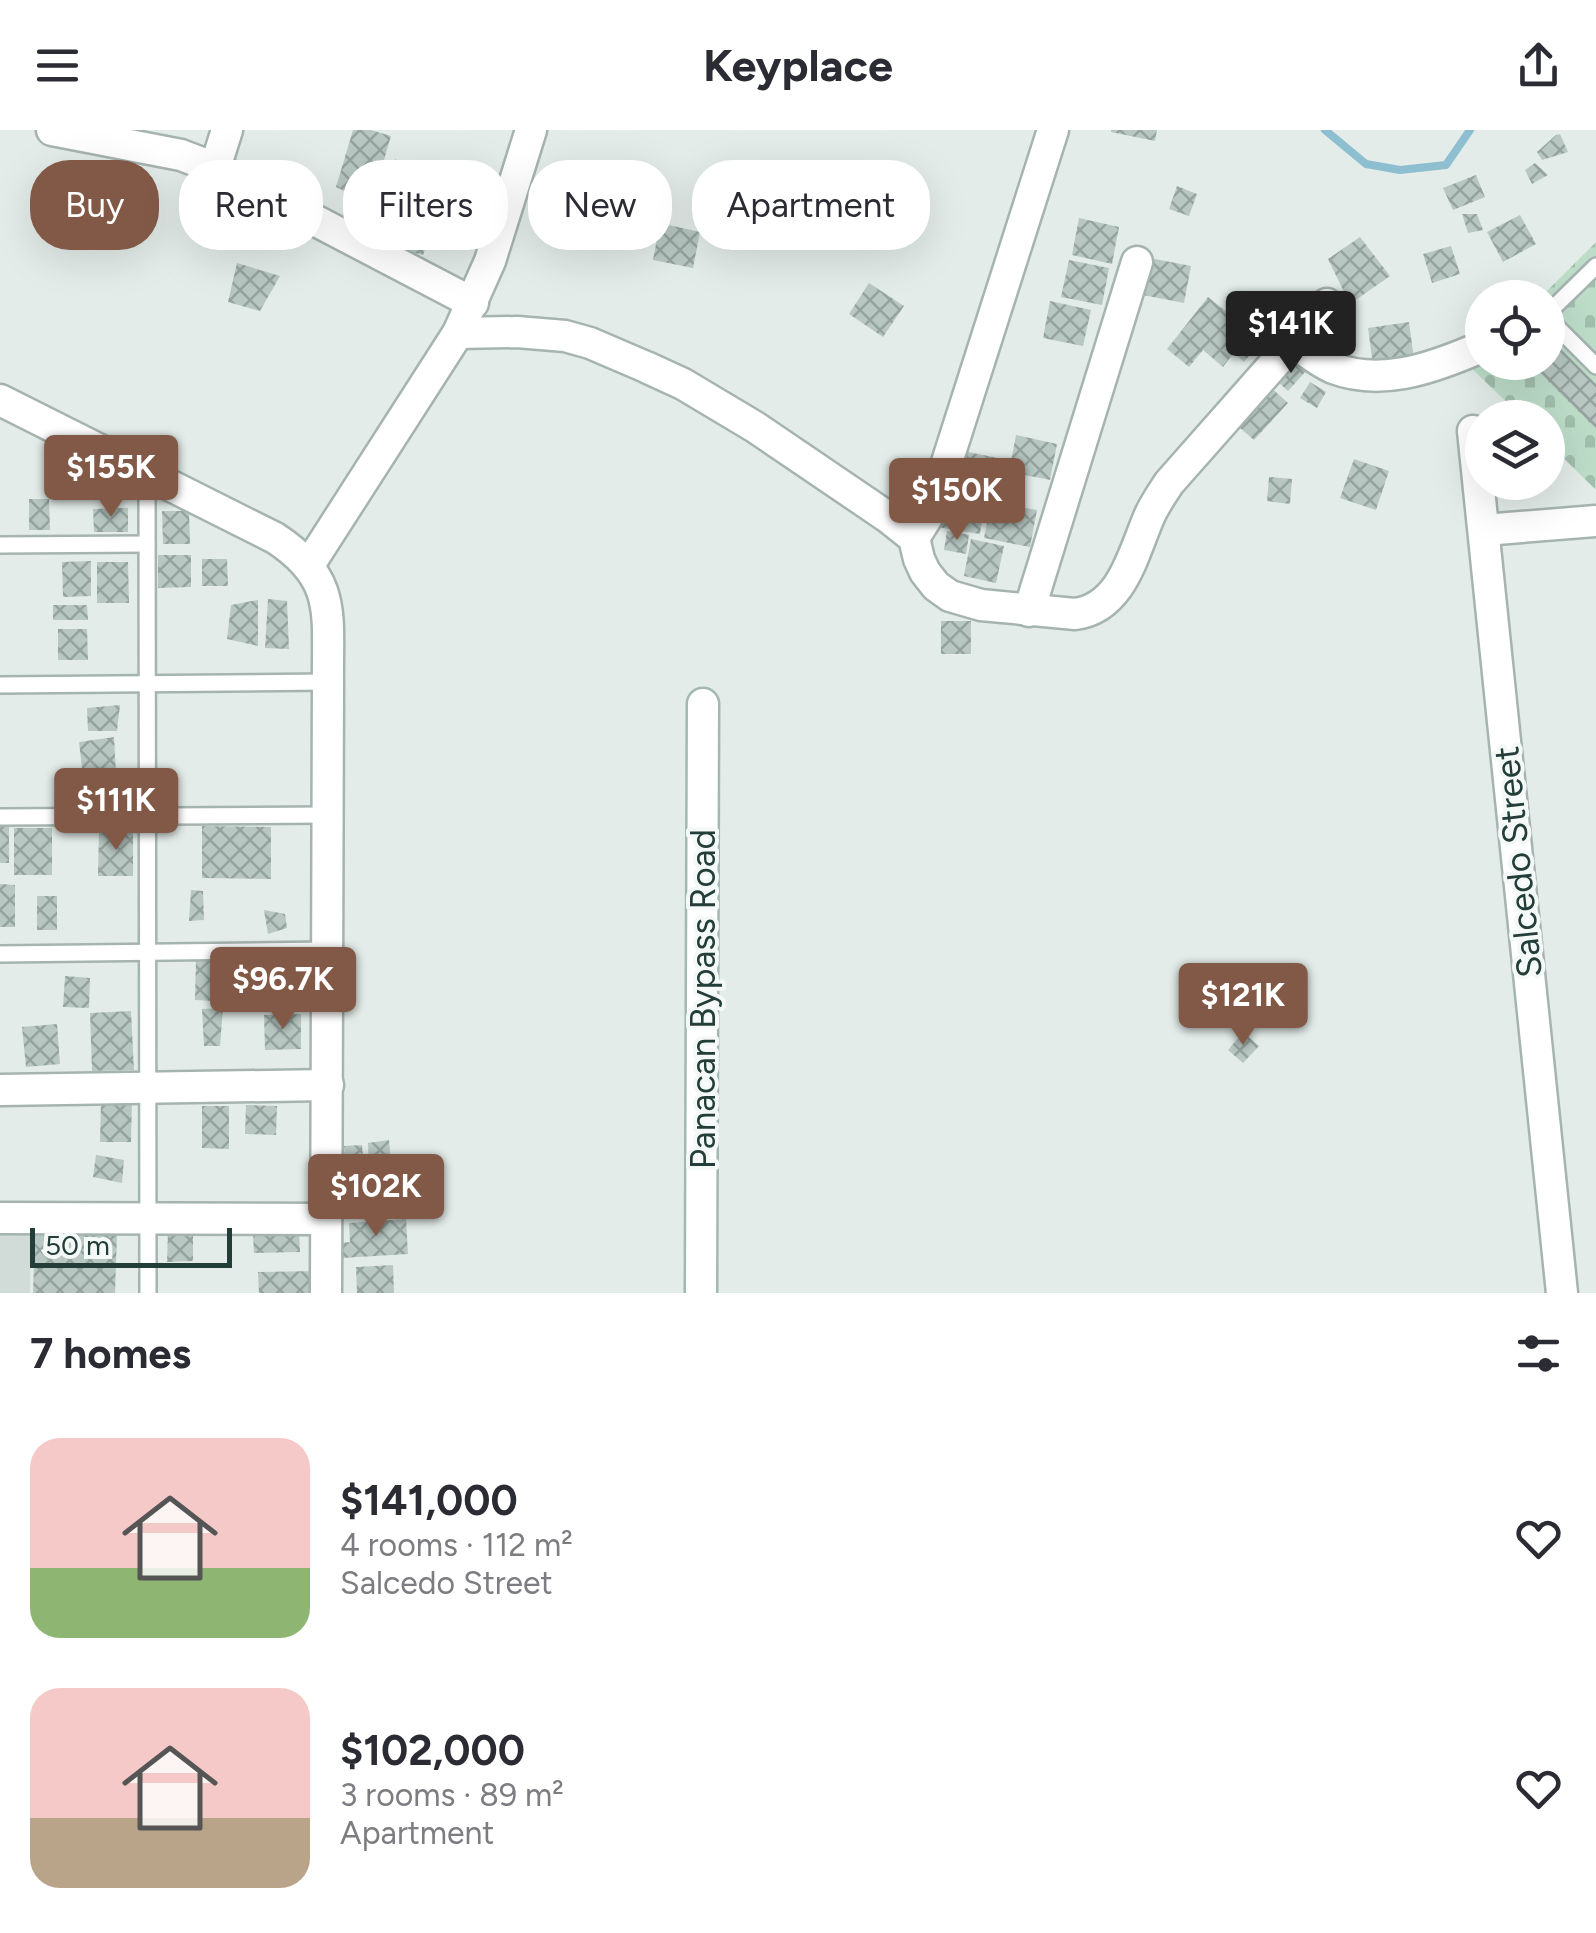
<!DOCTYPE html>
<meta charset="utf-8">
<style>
:root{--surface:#fff;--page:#f2f2f3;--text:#2b2b33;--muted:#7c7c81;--accent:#825947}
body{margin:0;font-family:Figtree,sans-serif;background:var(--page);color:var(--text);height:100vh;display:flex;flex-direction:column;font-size:38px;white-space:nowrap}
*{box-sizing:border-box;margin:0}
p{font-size:32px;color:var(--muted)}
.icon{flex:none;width:55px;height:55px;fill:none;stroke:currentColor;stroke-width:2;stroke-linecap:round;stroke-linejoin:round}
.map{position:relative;height:1163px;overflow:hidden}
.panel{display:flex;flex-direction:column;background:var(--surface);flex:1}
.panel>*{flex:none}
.top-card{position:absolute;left:30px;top:30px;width:1000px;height:90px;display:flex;gap:20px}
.controls{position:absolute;left:1465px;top:150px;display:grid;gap:20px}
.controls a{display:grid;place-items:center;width:100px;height:100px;border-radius:50%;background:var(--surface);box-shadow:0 10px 40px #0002;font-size:50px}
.scale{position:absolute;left:30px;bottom:25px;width:202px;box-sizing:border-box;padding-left:10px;border:5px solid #233d39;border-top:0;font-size:28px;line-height:35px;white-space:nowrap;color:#233d39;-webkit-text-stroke:8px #f4f9f7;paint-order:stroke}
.price{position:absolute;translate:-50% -85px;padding:0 22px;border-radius:10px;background:var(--accent);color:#fff;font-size:32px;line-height:65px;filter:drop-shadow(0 2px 5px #0008)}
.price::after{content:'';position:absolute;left:50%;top:60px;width:30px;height:22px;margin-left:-15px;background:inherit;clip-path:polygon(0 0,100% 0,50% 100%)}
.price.active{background:#222;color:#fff}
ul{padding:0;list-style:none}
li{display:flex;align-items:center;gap:30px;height:250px;padding:0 30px}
li span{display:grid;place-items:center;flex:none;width:280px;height:200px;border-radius:30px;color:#555}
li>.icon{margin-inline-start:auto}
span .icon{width:120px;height:120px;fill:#fffc;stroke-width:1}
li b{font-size:42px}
h2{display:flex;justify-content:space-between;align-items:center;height:120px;padding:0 30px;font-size:42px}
.pill{padding:0 35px;border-radius:40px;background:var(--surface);box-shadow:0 10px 40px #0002;font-size:35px;line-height:90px}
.pill.active{background:var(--accent);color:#fff}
header{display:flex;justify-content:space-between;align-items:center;height:130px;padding:0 30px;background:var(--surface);font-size:45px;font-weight:700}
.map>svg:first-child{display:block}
.built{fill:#d1dcd8}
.cemetery{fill:url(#cemetery-stones)}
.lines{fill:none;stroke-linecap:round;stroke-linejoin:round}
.stream{stroke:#8dbfd0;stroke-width:8}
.building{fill:url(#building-cross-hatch)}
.lane-casing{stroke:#a6b4b1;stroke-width:20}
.street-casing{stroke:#a6b4b1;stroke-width:35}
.secondary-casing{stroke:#a2b8b2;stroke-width:35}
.lane{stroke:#fff;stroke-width:15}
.street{stroke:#fff;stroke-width:30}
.secondary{stroke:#fff;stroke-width:30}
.labels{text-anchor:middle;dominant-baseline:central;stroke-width:8;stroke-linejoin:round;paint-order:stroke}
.street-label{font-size:35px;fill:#233d39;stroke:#f4f9f7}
</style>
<header><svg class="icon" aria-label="menu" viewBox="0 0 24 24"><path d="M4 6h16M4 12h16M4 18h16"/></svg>Keyplace<svg class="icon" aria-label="share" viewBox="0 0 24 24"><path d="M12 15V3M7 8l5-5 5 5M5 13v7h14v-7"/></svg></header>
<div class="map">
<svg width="1596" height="1163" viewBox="0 0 1596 1163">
<defs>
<pattern id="cemetery-stones" width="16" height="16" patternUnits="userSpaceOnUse" patternTransform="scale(2.5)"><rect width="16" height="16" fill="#bdddc9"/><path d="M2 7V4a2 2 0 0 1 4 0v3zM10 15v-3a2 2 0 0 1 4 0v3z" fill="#a2bfad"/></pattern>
<pattern id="building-cross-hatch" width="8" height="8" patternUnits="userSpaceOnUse" patternTransform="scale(2.5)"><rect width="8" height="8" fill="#b8c7c2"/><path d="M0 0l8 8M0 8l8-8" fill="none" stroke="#95a39f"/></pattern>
</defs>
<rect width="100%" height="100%" fill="#e3ece9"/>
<!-- built -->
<polygon class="built" points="0,1103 31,1103 30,1163 0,1163"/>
<!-- cemetery -->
<polygon class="cemetery" points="1596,112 1596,360 1548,313 1548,288 1522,287 1466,233 1482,219 1482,232 1548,232 1548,168 1541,167"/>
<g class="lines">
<!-- stream -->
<polyline class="stream" points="1325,0 1366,34 1400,40 1446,35 1470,0"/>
</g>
<!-- building -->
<g class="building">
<polygon points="353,0 371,0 391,6 371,74 336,57"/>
<polygon points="1111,0 1157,0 1155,11 1111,2"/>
<polygon points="1560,4 1568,22 1542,30 1537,22 1556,5"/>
<polygon points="395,29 422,42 408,79 381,67"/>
<polygon points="1535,33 1548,45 1532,54 1525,40"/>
<polygon points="1476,45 1485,67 1453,80 1443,58"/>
<polygon points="82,47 113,64 95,109 60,103"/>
<polygon points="1177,56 1197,64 1189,86 1169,79"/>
<polygon points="401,80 432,92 426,107 398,95"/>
<polygon points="1462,84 1477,84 1483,100 1468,103"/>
<polygon points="1520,85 1536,114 1503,132 1487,102"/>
<polygon points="1079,88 1119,97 1112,134 1072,125"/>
<polygon points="660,93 700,102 693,138 653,130"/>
<polygon points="398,100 427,114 423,125 395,118"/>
<polygon points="1360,107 1390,146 1350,174 1328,129"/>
<polygon points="1451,116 1460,144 1432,153 1423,124"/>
<polygon points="1150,128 1191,136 1184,173 1143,165"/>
<polygon points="1069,130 1109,138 1102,175 1061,167"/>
<polygon points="237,133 280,146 260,181 228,172"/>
<polygon points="869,153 904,176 883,207 849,184"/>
<polygon points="1208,167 1262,210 1244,232 1234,223 1223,237 1203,220 1189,237 1167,219"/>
<polygon points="1050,171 1091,180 1083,216 1043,208"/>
<polygon points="1409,192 1414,230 1373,235 1368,198"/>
<polygon points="1561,219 1596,254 1596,299 1539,242"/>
<polygon points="1294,230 1306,241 1288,261 1276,250"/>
<polygon points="1310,252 1326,262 1317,278 1300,268"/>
<polygon points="1266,253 1288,273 1254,310 1232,291"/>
<polygon points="1016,305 1057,314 1050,350 1009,342"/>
<polygon points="958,320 998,328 991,365 950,357"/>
<polygon points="1354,329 1389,341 1376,380 1340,368"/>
<polygon points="1269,347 1292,349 1290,374 1267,371"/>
<polygon points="943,362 985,369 980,404 937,397"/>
<polygon points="29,369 49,369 50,400 29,400"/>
<polygon points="991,372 1037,380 1030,417 984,408"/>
<polygon points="128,378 128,402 94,402 93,379"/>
<polygon points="162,381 189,381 190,414 163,414"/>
<polygon points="947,401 969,405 966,424 944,420"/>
<polygon points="971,409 1004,416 996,453 964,446"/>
<polygon points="158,425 191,425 191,457 158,458"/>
<polygon points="202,429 227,429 228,456 202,456"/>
<polygon points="91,431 91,466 63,467 62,432"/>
<polygon points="97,432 128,432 129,473 97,473"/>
<polygon points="268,469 287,471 289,519 265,518"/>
<polygon points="258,470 258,516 227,509 231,475"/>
<polygon points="53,475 87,475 88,490 53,490"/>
<rect x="941" y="491" width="30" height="33"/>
<polygon points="58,499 87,499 88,530 58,530"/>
<polygon points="120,575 117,601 88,601 87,578"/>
<polygon points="114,607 116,644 83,647 79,612"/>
<polygon points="202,696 271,697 271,749 202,748"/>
<rect x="0" y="697" width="9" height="36"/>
<rect x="14" y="698" width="38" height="47"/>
<polygon points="99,699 133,699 133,746 98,746"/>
<polygon points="0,754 15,755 15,797 0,797"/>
<polygon points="191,760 203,761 204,790 189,791"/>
<rect x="37" y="766" width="20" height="34"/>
<polygon points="264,780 285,784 287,798 268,804"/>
<polygon points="196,828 232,830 231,872 195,870"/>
<polygon points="280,828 314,829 314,878 279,876"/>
<polygon points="65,846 90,848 89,878 63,877"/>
<polygon points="223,878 220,916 204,916 202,879"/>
<polygon points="131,881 134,940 92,941 90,883"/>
<polygon points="301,884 301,919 265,920 264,885"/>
<polygon points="57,894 60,934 26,937 22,897"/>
<polygon points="1243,902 1259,916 1243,933 1228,920"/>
<polygon points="101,969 132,970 131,1012 100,1012"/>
<polygon points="246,975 277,976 276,1005 245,1004"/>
<polygon points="202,976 229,976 229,1019 202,1018"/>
<polygon points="389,1010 392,1042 369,1043 368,1013"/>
<polygon points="362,1015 364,1041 346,1046 344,1016"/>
<polygon points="96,1025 124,1030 122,1053 93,1047"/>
<polygon points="406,1089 408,1124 342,1128 341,1113 350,1112 349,1093"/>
<polygon points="168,1101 193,1101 193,1131 167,1132"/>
<polygon points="299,1102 300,1122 254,1123 253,1103"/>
<polygon points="35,1103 117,1105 115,1163 33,1163"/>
<polygon points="393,1135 394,1163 357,1163 356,1137"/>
<polygon points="318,1141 318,1163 259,1163 258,1142"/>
</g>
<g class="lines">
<!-- lane casing -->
<g class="lane-casing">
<g id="lane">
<polyline points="1548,183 1596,136"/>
<polyline points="1548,188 1596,236"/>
<polyline points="147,343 148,1163"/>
<polyline points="0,415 147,414"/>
<polyline points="0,555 328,552"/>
<polyline points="0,687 328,685"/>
<polyline points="0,824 328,820"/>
</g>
</g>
<!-- street casing -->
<g class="street-casing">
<g id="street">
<polyline points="52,0 181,25 215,38 473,173"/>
<polyline points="215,38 227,0"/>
<path d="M458,203L517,202L565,206L590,213L646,237L683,254L755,297L889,388L914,408L919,429L925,442L936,456L950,466L981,475L1075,484C1122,478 1133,424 1149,387C1154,375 1162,364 1169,353L1327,174"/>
<path d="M1293,212C1306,221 1319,232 1333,238C1380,256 1429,239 1472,221"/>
<path d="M0,270L275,408C338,449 327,485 328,552L326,1163"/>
<polyline points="1473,301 1562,1163"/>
<polyline points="1484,400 1596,391"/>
<polyline points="914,408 929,384 941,351 1053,0"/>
<polyline points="309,435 458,203 490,131 531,0"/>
<polyline points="1029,481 1137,132"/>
<polyline points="0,960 328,955"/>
<polyline points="0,1088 326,1089"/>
</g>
</g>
<!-- secondary casing -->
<g class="secondary-casing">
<polyline id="secondary" points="701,1163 703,574"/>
</g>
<!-- lane -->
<use href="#lane" class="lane"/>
<!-- street -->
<use href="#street" class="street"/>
<!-- secondary -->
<use href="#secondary" class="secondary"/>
</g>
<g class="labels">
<!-- street labels -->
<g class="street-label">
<text transform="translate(1518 732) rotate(-96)">Salcedo Street</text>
<text transform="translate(703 869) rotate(-90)">Panacan Bypass Road</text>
</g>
</g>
</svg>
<div class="controls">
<a><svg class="icon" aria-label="locate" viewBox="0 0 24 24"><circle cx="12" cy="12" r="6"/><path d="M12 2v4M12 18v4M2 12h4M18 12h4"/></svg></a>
<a><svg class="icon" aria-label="layers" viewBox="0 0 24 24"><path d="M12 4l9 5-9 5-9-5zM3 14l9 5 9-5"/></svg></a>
</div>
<div class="scale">50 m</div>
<b class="price active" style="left:1291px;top:246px">$141K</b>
<b class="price" style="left:111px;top:390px">$155K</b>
<b class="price" style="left:957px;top:413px">$150K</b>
<b class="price" style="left:116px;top:723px">$111K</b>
<b class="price" style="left:283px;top:902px">$96.7K</b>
<b class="price" style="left:1243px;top:918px">$121K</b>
<b class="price" style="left:376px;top:1109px">$102K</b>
<div class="top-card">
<a class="pill active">Buy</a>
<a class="pill">Rent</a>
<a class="pill">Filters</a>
<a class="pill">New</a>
<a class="pill">Apartment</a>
</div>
</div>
<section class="panel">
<h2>7 homes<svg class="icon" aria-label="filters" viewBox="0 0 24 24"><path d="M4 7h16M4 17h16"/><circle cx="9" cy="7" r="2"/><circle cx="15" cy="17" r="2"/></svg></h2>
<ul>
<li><span style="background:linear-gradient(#f6c9c9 65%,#8fb573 0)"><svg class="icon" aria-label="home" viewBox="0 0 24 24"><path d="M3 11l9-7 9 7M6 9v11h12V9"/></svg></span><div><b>$141,000</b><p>4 rooms · 112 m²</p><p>Salcedo Street</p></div><svg class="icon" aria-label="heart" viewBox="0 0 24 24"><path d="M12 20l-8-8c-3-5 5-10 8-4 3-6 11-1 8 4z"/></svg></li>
<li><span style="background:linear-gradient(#f6c9c9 65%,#b9a48a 0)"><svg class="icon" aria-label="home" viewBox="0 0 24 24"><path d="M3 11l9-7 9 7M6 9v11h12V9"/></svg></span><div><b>$102,000</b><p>3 rooms · 89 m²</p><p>Apartment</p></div><svg class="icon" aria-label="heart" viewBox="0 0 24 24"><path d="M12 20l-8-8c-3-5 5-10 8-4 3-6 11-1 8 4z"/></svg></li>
</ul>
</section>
